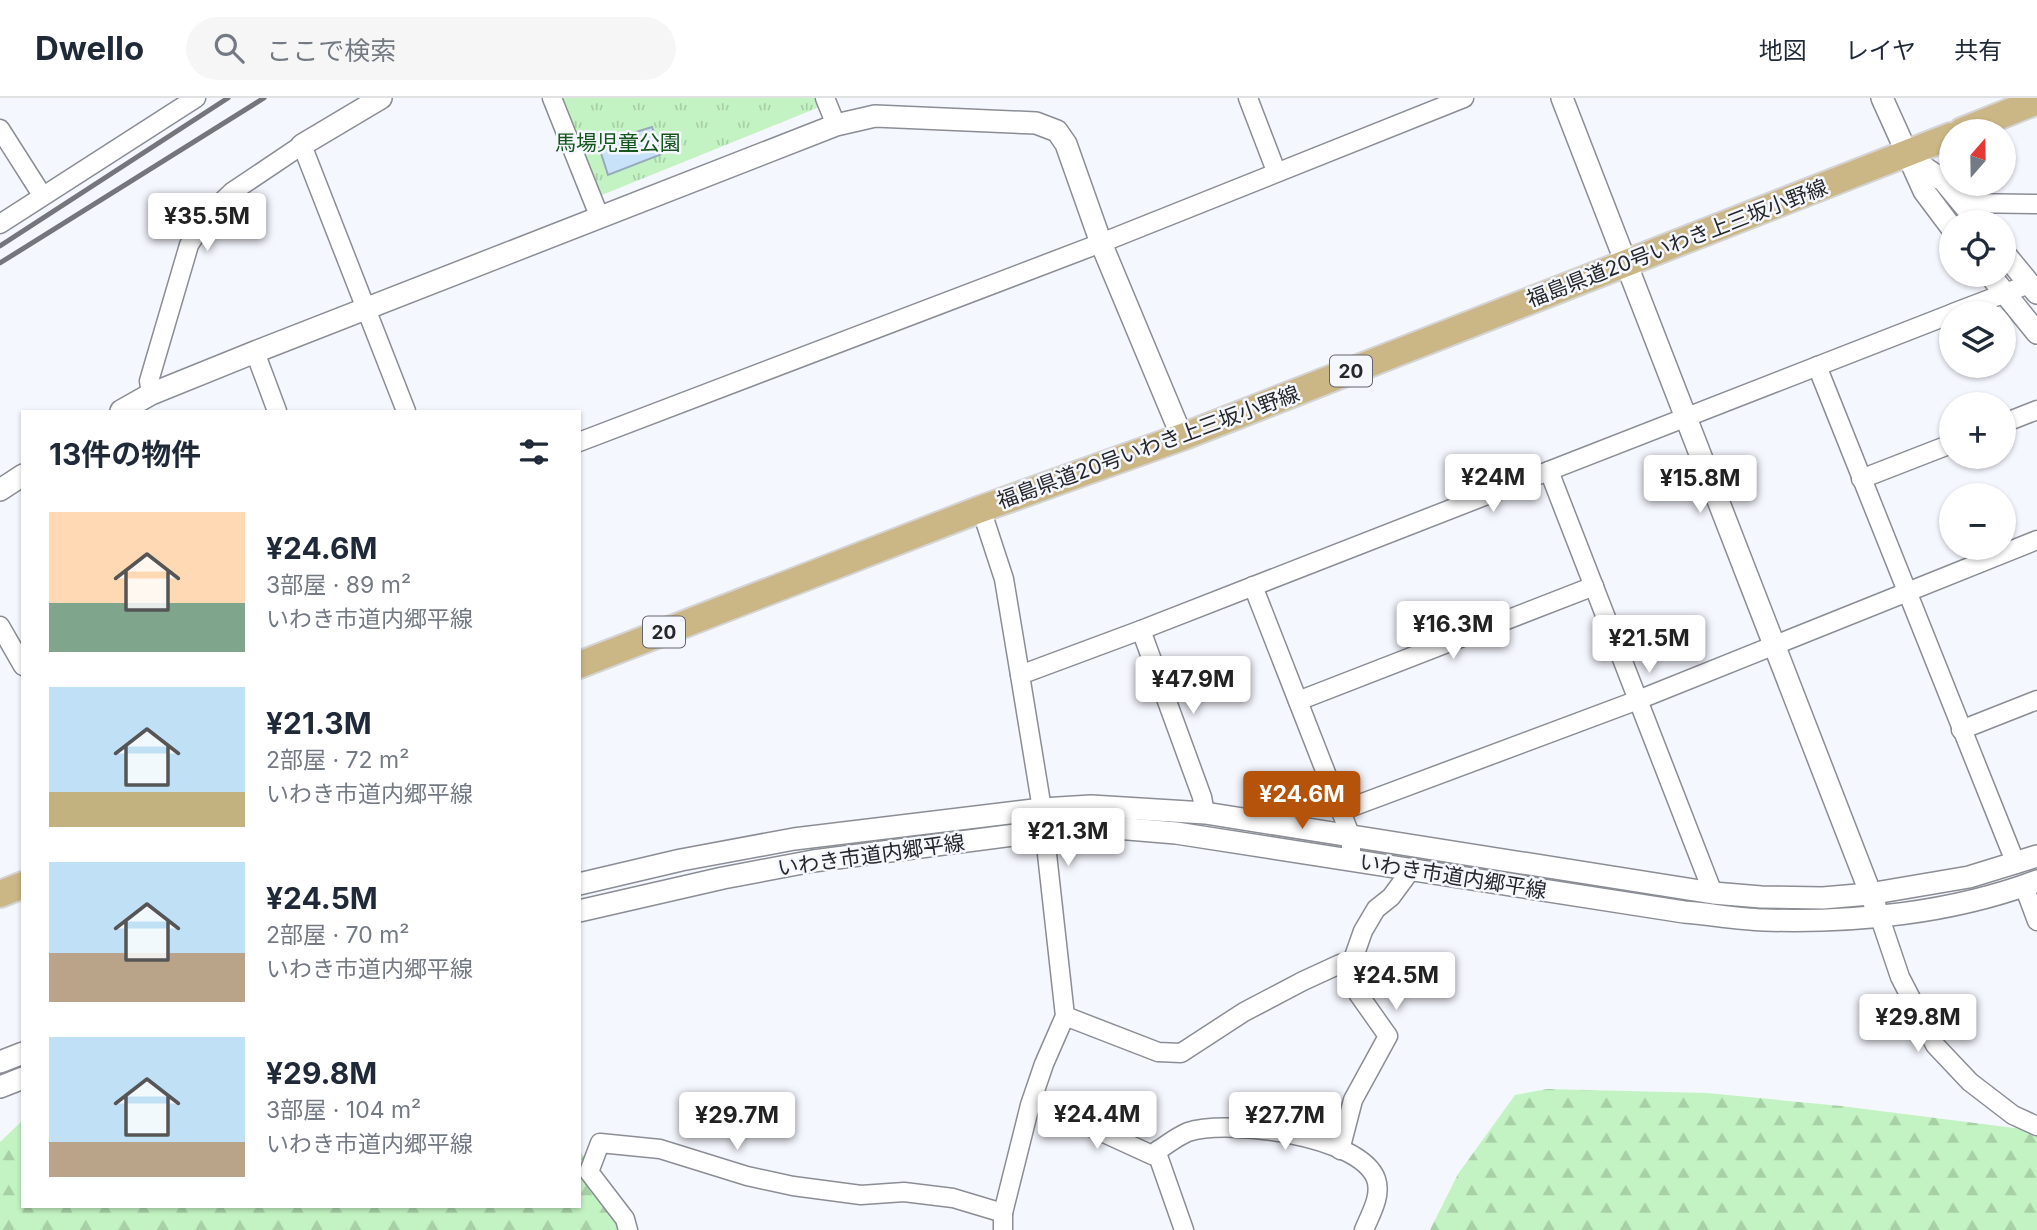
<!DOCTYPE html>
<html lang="ja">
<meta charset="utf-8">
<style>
:root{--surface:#fff;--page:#f6f6f7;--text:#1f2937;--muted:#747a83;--line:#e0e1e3;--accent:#b45309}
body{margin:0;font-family:Inter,"Noto Sans JP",sans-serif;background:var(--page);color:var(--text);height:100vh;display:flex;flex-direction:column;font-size:26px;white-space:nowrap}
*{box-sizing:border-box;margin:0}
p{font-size:23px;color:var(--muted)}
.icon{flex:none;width:38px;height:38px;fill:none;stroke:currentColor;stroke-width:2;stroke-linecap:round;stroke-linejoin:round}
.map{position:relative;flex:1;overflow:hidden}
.side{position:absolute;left:21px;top:312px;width:560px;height:798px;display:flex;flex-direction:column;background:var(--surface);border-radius:0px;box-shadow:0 2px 5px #0004}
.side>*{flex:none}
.needle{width:46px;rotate:20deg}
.tools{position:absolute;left:1939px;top:21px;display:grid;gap:14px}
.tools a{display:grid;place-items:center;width:77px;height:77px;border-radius:50%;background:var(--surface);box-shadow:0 2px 5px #0004;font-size:35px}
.price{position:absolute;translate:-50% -60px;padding:0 16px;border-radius:7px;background:#fff;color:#222;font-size:23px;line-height:46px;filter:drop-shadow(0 2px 4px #0008)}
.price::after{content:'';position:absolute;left:50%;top:42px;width:21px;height:16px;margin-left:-10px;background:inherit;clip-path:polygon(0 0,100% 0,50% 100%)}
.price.selected{background:var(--accent);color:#fff}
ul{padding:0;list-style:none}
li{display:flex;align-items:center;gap:21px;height:175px;padding:0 28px}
li span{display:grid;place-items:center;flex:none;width:196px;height:140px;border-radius:0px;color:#555}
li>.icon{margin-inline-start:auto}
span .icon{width:84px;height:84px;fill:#fffc;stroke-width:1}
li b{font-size:30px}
h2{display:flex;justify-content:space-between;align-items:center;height:84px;padding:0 28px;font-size:30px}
header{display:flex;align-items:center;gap:42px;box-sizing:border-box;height:98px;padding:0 35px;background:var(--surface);border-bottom:2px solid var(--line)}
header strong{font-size:33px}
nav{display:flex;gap:38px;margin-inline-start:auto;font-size:24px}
.search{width:490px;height:63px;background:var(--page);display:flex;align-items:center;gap:18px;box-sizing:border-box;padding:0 24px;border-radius:38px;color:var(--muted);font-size:26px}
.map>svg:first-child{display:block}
.grass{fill:url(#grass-tufts)}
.forest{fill:url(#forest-firs)}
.water{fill:#c8e2fa;stroke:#97aabc;stroke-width:2}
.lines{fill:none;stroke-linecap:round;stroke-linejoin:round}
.minor-casing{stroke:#8a8d94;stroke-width:21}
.tertiary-casing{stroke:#8a8d94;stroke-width:24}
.primary-casing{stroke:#d4d4d4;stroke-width:30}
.minor{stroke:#fff;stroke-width:18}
.tertiary{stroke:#fff;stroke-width:21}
.primary{stroke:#cbb685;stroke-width:26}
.rail{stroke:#75767b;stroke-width:5}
.labels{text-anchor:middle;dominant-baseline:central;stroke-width:5;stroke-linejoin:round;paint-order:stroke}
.shield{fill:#f5f7fe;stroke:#64656a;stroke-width:2}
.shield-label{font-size:19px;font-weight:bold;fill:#26272a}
.park-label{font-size:21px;fill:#15561c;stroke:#f5f7fe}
.street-label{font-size:21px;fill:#26272a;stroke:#f5f7fe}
</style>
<header>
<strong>Dwello</strong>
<div class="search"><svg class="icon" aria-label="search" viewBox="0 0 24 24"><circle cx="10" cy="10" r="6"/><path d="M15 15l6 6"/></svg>ここで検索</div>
<nav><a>地図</a><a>レイヤ</a><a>共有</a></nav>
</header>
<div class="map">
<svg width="2037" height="1132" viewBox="0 0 2037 1132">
<defs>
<pattern id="grass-tufts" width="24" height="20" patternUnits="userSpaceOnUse" patternTransform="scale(1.75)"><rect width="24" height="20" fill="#c3f3c2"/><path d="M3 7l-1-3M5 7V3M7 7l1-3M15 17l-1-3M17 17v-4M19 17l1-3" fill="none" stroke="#a7d0a7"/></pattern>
<pattern id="forest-firs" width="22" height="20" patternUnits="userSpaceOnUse" patternTransform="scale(1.75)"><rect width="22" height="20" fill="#c3f3c2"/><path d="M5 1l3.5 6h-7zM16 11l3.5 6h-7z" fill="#a7d0a7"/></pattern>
</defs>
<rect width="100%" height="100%" fill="#f5f7fe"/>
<!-- grass -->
<polygon class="grass" points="552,0 825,0 827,6 592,101"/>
<!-- forest -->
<g class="forest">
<polygon points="1547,991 1707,995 1841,1008 2037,1033 2037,1132 1430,1132 1458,1076 1515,997"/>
<polygon points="23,1022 23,1108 579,1108 579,1051 617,1114 622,1132 0,1132 0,1044"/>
</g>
<!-- water -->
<polygon class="water" points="652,29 662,56 608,77 598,46"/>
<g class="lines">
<!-- minor casing -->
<g class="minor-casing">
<g id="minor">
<polyline points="552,0 600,120"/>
<polyline points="825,0 836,27"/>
<polyline points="1248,0 1276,73"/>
<polyline points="0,31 42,97"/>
<polyline points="1962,105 2037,106"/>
<polyline points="0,126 196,0"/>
<polyline points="1953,215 2029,186"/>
<polyline points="255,254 277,313"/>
<polyline points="1817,268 2016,766"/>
<polyline points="151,296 149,283 189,147 208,117 232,94 302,47 406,313"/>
<polyline points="2004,325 2037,312"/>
<polyline points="579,344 1101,145 1464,0"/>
<polyline points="1549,373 1713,795"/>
<polyline points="1861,381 1951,346"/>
<polyline points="981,411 1004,481 1020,577 1042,711 1065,918 1044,966 1030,1007 1003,1115 1003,1132"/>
<polyline points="1253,488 1351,739 1351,761"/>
<polyline points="0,528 23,568"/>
<polyline points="1141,532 1202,699 1205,715"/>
<polyline points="1020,577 1141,532 1951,216"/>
<polyline points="1298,603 1594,488"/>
<polyline points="1961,632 2037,602"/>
<polyline points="1341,713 1638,602 2037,442"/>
<polyline points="2024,788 2037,823"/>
<polyline points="1879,817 1900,879 1935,947 1970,984 2013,1017 2037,1028"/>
<polyline points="1065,918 1158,954 1181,955 1244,914 1303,883 1340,866 1352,863"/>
<path d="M1032,1002L1152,1057C1163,1049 1176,1039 1188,1034C1227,1021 1360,1037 1376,1081C1382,1098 1370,1117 1364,1132"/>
<polyline points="1158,1052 1158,1058 1184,1132"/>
<polyline points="1340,1052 1353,1002 1388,938 1359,897 1352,884 1350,870 1363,833 1376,811 1391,799 1411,772"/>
<polyline points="628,1132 625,1121 589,1074 600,1045 660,1051 747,1078 793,1088 861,1097 904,1094 953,1100 1003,1115"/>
</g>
</g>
<!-- tertiary casing -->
<g class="tertiary-casing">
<g id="tertiary">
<polyline points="1562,0 1875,807"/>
<polyline points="1882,0 1924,93 1951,129"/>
<polyline points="302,47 381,0"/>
<polyline points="1907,58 1944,83 1978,124"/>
<polyline points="2004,155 2037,195"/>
<polyline points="1990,177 2037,235"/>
<polyline points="121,313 151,296 255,254 836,27 875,18 1036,25 1057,33 1066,46 1101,145 1182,339"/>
<polyline points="0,392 23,377"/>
<polyline points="579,786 681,762 794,741 1042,711 1091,708 1205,715 1713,795 1761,799 1823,800 1869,796 1969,779 2037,758"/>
<path d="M579,813L723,780L813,763L1045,733L1116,730L1176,735L1684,814C1710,816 1737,821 1764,822C1854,825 1952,815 2037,783"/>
<polyline points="0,964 23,955"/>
<polyline points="0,989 23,980"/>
</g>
</g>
<!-- primary casing -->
<g class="primary-casing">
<g id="primary">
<polyline points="1962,33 2037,3"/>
<polyline points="579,567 981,411 1182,339 1951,38"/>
<polyline points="0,796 23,787"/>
</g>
</g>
<!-- minor -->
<use href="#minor" class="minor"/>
<!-- tertiary -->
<use href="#tertiary" class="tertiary"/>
<!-- primary -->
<use href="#primary" class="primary"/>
<!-- rail -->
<g class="rail">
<polyline points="0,148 228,0"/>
<polyline points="0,165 264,0"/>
</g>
</g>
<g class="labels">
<!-- shield labels -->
<g class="shield">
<rect x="1330" y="257.5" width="42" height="31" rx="5"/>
<rect x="643" y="518.5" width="42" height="31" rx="5"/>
</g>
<g class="shield-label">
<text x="1351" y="273">20</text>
<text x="664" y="534">20</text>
</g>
<!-- park labels -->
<g class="park-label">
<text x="618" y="44">馬場児童公園</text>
</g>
<!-- street labels -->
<g class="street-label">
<text transform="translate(1677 145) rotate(-21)">福島県道20号いわき上三坂小野線</text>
<text transform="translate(1148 349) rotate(-20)">福島県道20号いわき上三坂小野線</text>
<text transform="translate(871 757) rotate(-8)">いわき市道内郷平線</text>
<text transform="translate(1453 778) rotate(9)">いわき市道内郷平線</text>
</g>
</g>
</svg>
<div class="tools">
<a><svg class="needle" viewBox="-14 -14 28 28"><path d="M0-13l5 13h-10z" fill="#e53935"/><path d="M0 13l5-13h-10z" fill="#747a83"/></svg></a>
<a><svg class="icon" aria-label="locate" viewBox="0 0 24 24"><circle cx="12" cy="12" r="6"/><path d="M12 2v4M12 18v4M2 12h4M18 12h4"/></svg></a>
<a><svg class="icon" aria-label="layers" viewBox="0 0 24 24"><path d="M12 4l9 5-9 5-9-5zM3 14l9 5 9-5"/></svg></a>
<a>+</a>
<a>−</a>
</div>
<b class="price" style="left:207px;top:155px">¥35.5M</b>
<b class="price" style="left:1493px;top:416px">¥24M</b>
<b class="price" style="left:1700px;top:417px">¥15.8M</b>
<b class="price" style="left:1453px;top:563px">¥16.3M</b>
<b class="price" style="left:1649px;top:577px">¥21.5M</b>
<b class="price" style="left:1193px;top:618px">¥47.9M</b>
<b class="price selected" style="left:1302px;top:733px">¥24.6M</b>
<b class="price" style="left:1068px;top:770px">¥21.3M</b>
<b class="price" style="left:1396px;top:914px">¥24.5M</b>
<b class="price" style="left:1918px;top:956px">¥29.8M</b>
<b class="price" style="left:1097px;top:1053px">¥24.4M</b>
<b class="price" style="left:737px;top:1054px">¥29.7M</b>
<b class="price" style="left:1285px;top:1054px">¥27.7M</b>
<section class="side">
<h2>13件の物件<svg class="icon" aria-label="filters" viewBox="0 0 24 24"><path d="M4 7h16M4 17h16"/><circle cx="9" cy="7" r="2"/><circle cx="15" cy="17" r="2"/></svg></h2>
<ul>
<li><span style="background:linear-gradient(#ffd9b3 65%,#7fa58c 0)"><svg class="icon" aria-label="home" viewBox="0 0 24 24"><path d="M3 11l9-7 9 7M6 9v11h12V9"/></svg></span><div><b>¥24.6M</b><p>3部屋 · 89 m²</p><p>いわき市道内郷平線</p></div></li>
<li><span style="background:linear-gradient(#bfe0f5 75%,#c2b280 0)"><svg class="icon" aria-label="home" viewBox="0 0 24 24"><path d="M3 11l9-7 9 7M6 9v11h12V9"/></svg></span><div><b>¥21.3M</b><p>2部屋 · 72 m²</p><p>いわき市道内郷平線</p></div></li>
<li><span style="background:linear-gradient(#bfe0f5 65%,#b9a48a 0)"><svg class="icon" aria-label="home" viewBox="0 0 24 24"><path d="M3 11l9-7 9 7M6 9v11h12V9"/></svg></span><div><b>¥24.5M</b><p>2部屋 · 70 m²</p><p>いわき市道内郷平線</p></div></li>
<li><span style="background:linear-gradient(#bfe0f5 75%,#b9a48a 0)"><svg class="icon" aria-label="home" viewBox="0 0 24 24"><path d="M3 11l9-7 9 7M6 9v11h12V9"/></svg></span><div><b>¥29.8M</b><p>3部屋 · 104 m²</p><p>いわき市道内郷平線</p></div></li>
</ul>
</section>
</div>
